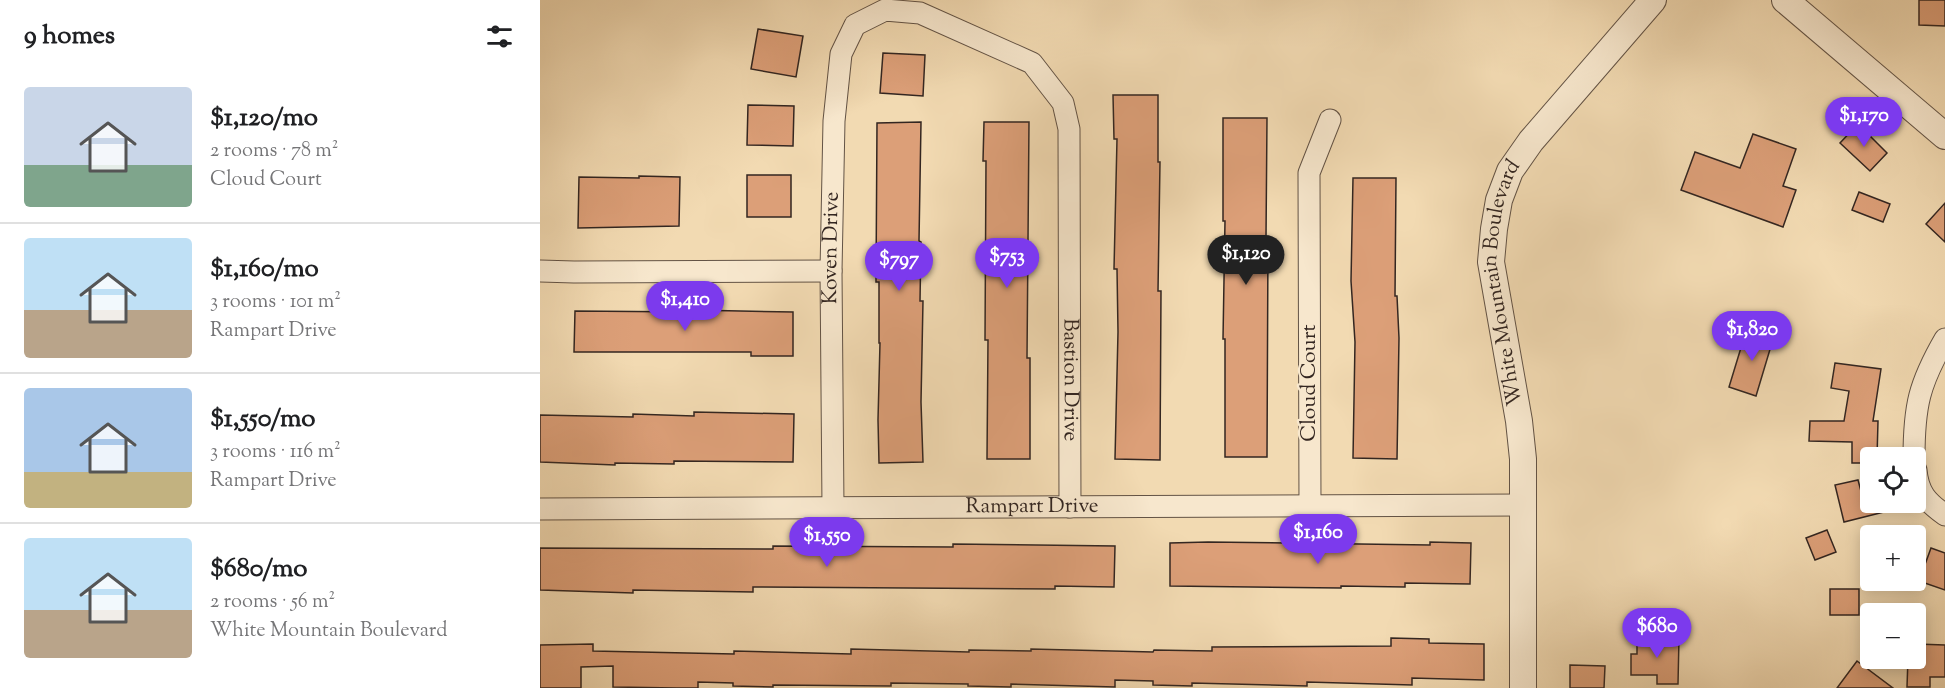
<!DOCTYPE html>
<meta charset="utf-8">
<style>
:root{--surface:#fff;--page:#f2f2f2;--text:#202124;--muted:#757577;--line:#e0e0e0;--accent:#7c3aed}
body{margin:0;font-family:"Sorts Mill Goudy",serif;background:var(--page);color:var(--text);height:100vh;display:flex;flex-direction:column;font-size:22px;white-space:nowrap}
*{box-sizing:border-box;margin:0}
p{font-size:20px;color:var(--muted)}
.icon{flex:none;width:33px;height:33px;fill:none;stroke:currentColor;stroke-width:2;stroke-linecap:round;stroke-linejoin:round}
.map{position:relative;flex:1;overflow:hidden}
.side{display:flex;flex-direction:column;background:var(--surface);width:540px}
.side>*{flex:none}
.controls{position:absolute;left:1320px;top:447px;display:grid;gap:12px}
.controls a{display:grid;place-items:center;width:66px;height:66px;border-radius:6px;background:var(--surface);box-shadow:0 3px 15px #0003;font-size:30px}
.price{position:absolute;translate:-50% -51px;padding:0 14px;border-radius:21px;background:var(--accent);color:#fff;font-size:20px;line-height:39px;filter:drop-shadow(0 2px 3px #0008)}
.price::after{content:'';position:absolute;left:50%;top:36px;width:18px;height:14px;margin-left:-9px;background:inherit;clip-path:polygon(0 0,100% 0,50% 100%)}
.price.active{background:#222;color:#fff}
ul{padding:0;list-style:none}
li{display:flex;align-items:center;gap:18px;height:150px;padding:0 24px}
li+li{border-top:2px solid var(--line)}
li span{display:grid;place-items:center;flex:none;width:168px;height:120px;border-radius:6px;color:#555}
li>.icon{margin-inline-start:auto}
span .icon{width:72px;height:72px;fill:#fffc;stroke-width:1}
li b{font-size:26px}
h2{display:flex;justify-content:space-between;align-items:center;height:72px;padding:0 24px;font-size:26px}
main{display:flex;flex:1;min-height:0}
.map>svg:first-child{display:block}
.building{fill:#dc9f78;stroke:#332621;stroke-width:1.5}
.lines{fill:none;stroke-linecap:round;stroke-linejoin:round}
.minor-casing{stroke:#635345;stroke-width:23}
.tertiary-casing{stroke:#635345;stroke-width:28}
.minor{stroke:#f7e7cd;stroke-width:21}
.tertiary{stroke:#f7e7cd;stroke-width:26}
.labels{text-anchor:middle;dominant-baseline:central;stroke-width:4.5;stroke-linejoin:round;paint-order:stroke}
.street-label{font-size:21px;fill:#332621;stroke:#f7e7cd}
</style>
<main>
<section class="side">
<h2>9 homes<svg class="icon" aria-label="filters" viewBox="0 0 24 24"><path d="M4 7h16M4 17h16"/><circle cx="9" cy="7" r="2"/><circle cx="15" cy="17" r="2"/></svg></h2>
<ul>
<li><span style="background:linear-gradient(#c9d6e8 65%,#7fa58c 0)"><svg class="icon" aria-label="home" viewBox="0 0 24 24"><path d="M3 11l9-7 9 7M6 9v11h12V9"/></svg></span><div><b>$1,120/mo</b><p>2 rooms · 78 m²</p><p>Cloud Court</p></div></li>
<li><span style="background:linear-gradient(#bfe0f5 60%,#b9a48a 0)"><svg class="icon" aria-label="home" viewBox="0 0 24 24"><path d="M3 11l9-7 9 7M6 9v11h12V9"/></svg></span><div><b>$1,160/mo</b><p>3 rooms · 101 m²</p><p>Rampart Drive</p></div></li>
<li><span style="background:linear-gradient(#a9c7e8 70%,#c2b280 0)"><svg class="icon" aria-label="home" viewBox="0 0 24 24"><path d="M3 11l9-7 9 7M6 9v11h12V9"/></svg></span><div><b>$1,550/mo</b><p>3 rooms · 116 m²</p><p>Rampart Drive</p></div></li>
<li><span style="background:linear-gradient(#bfe0f5 60%,#b9a48a 0)"><svg class="icon" aria-label="home" viewBox="0 0 24 24"><path d="M3 11l9-7 9 7M6 9v11h12V9"/></svg></span><div><b>$680/mo</b><p>2 rooms · 56 m²</p><p>White Mountain Boulevard</p></div></li>
</ul>
</section>
<div class="map">
<svg width="1405" height="688" viewBox="0 0 1405 688">
<rect width="100%" height="100%" fill="#f2dab2"/>
<filter id="stains"><feTurbulence type="fractalNoise" baseFrequency=".00333" numOctaves="4"/><feColorMatrix values="0 0 0 0 .2 0 0 0 0 .09 0 0 0 0 .02 0 0 0 .5 -.17"/></filter>
<radialGradient id="worn" r=".72"><stop offset=".6" stop-color="#630" stop-opacity="0"/><stop offset="1" stop-color="#630" stop-opacity=".3"/></radialGradient>
<!-- building -->
<g class="building">
<polygon points="1379,0 1405,0 1405,26 1379,25"/>
<polygon points="218,29 263,36 256,77 211,69"/>
<polygon points="343,53 385,55 383,96 340,93"/>
<polygon points="573,95 618,95 618,162 620,162 618,291 621,291 620,460 575,459 578,332 577,269 574,269 577,139 574,139"/>
<polygon points="208,105 254,106 253,146 207,145"/>
<polygon points="683,118 727,118 726,238 728,238 727,457 685,457 685,339 683,339 685,221 683,221"/>
<polygon points="381,122 379,241 381,242 380,301 383,301 381,402 383,462 339,463 338,420 340,343 339,343 339,282 336,282 337,123"/>
<polygon points="444,122 489,122 487,358 490,358 490,459 447,459 448,340 445,340 446,161 443,161"/>
<polygon points="1318,124 1347,153 1330,171 1300,143"/>
<polygon points="1213,134 1256,149 1243,186 1256,190 1243,227 1141,190 1155,152 1200,168"/>
<rect x="207" y="175" width="44" height="42"/>
<polygon points="99,176 140,177 139,226 38,228 39,177 99,178"/>
<polygon points="813,178 856,178 855,296 857,296 859,338 857,459 813,458 815,342 811,281"/>
<polygon points="1319,192 1350,204 1343,222 1312,210"/>
<polygon points="1405,203 1405,242 1386,224"/>
<polygon points="153,310 253,312 253,356 211,356 211,352 34,352 35,311 153,312"/>
<polygon points="1207,328 1234,336 1216,396 1189,387"/>
<polygon points="1295,363 1341,369 1333,421 1338,421 1337,458 1330,458 1330,463 1312,463 1312,442 1269,441 1270,421 1304,421 1309,391 1291,388"/>
<polygon points="154,412 254,414 253,462 134,461 134,464 75,463 75,465 0,462 0,415 93,417 93,414 154,416"/>
<polygon points="1318,480 1322,495 1330,493 1330,502 1359,502 1360,508 1304,522 1295,485"/>
<polygon points="1287,530 1296,552 1275,560 1266,538"/>
<polygon points="668,542 890,545 890,542 931,543 930,584 865,583 865,587 801,586 801,588 630,586 630,543"/>
<polygon points="413,544 575,546 574,587 515,586 515,589 213,587 213,592 93,590 93,593 0,590 0,548 233,549 233,546 413,547"/>
<polygon points="1391,548 1405,553 1405,590 1379,581"/>
<rect x="1290" y="589" width="29" height="26"/>
<polygon points="1097,637 1139,638 1138,684 1117,684 1117,675 1091,675 1091,654 1097,654"/>
<polygon points="851,638 889,639 889,643 944,644 944,680 872,678 872,685 767,682 767,686 652,683 652,686 613,685 613,681 575,680 575,687 471,684 471,687 428,686 428,684 351,683 351,686 233,685 233,687 193,686 193,683 158,682 158,688 137,688 73,687 73,666 41,667 41,688 0,688 0,645 53,644 53,651 194,654 194,651 311,654 311,649 429,652 429,650 491,651 491,649 613,652 614,650 672,651 672,647 851,646"/>
<polygon points="1376,644 1405,645 1405,677 1390,677 1390,687 1367,687 1368,658 1376,658"/>
<polygon points="1317,661 1353,688 1297,688"/>
<polygon points="1030,665 1065,666 1064,688 1030,688"/>
</g>
<g class="lines">
<!-- minor casing -->
<g class="minor-casing">
<g id="minor">
<polyline points="0,271 34,272 291,271"/>
<path d="M1374,458C1374,406 1379,384 1405,339"/>
<path d="M1376,470C1378,493 1387,502 1405,515"/>
<polyline points="770,506 769,173 790,120"/>
<path id="s1" d="M293,508L291,271L294,121L301,54L315,25L345,10L380,13L492,63L523,103L529,129L530,507"/>
<path id="s2" d="M0,509L984,505"/>
</g>
</g>
<!-- tertiary casing -->
<g class="tertiary-casing">
<g id="tertiary">
<polyline points="1245,0 1405,136"/>
<path id="s3" d="M983,688V459L979,421L951,262L954,229L959,200L970,171L991,141L1113,0"/>
</g>
</g>
<!-- minor -->
<use href="#minor" class="minor"/>
<!-- tertiary -->
<use href="#tertiary" class="tertiary"/>
</g>
<g class="labels">
<!-- street labels -->
<g class="street-label">
<text stroke="none"><textPath href="#s1" startOffset="260">Koven Drive</textPath></text>
<text stroke="none"><textPath href="#s3" startOffset="408">White Mountain Boulevard</textPath></text>
<text stroke="none"><textPath href="#s1" startOffset="1006">Bastion Drive</textPath></text>
<text transform="translate(770 383) rotate(-90)">Cloud Court</text>
<text stroke="none"><textPath href="#s2" startOffset="492">Rampart Drive</textPath></text>
</g>
</g>
<rect width="100%" height="100%" filter="url(#stains)"/>
<rect width="100%" height="100%" fill="url(#worn)"/>
</svg>
<div class="controls">
<a><svg class="icon" aria-label="locate" viewBox="0 0 24 24"><circle cx="12" cy="12" r="6"/><path d="M12 2v4M12 18v4M2 12h4M18 12h4"/></svg></a>
<a>+</a>
<a>−</a>
</div>
<b class="price" style="left:1324px;top:148px">$1,170</b>
<b class="price active" style="left:706px;top:286px">$1,120</b>
<b class="price" style="left:467px;top:289px">$753</b>
<b class="price" style="left:359px;top:292px">$797</b>
<b class="price" style="left:145px;top:332px">$1,410</b>
<b class="price" style="left:1212px;top:362px">$1,820</b>
<b class="price" style="left:778px;top:565px">$1,160</b>
<b class="price" style="left:287px;top:568px">$1,550</b>
<b class="price" style="left:1117px;top:659px">$680</b>
</div>
</main>
